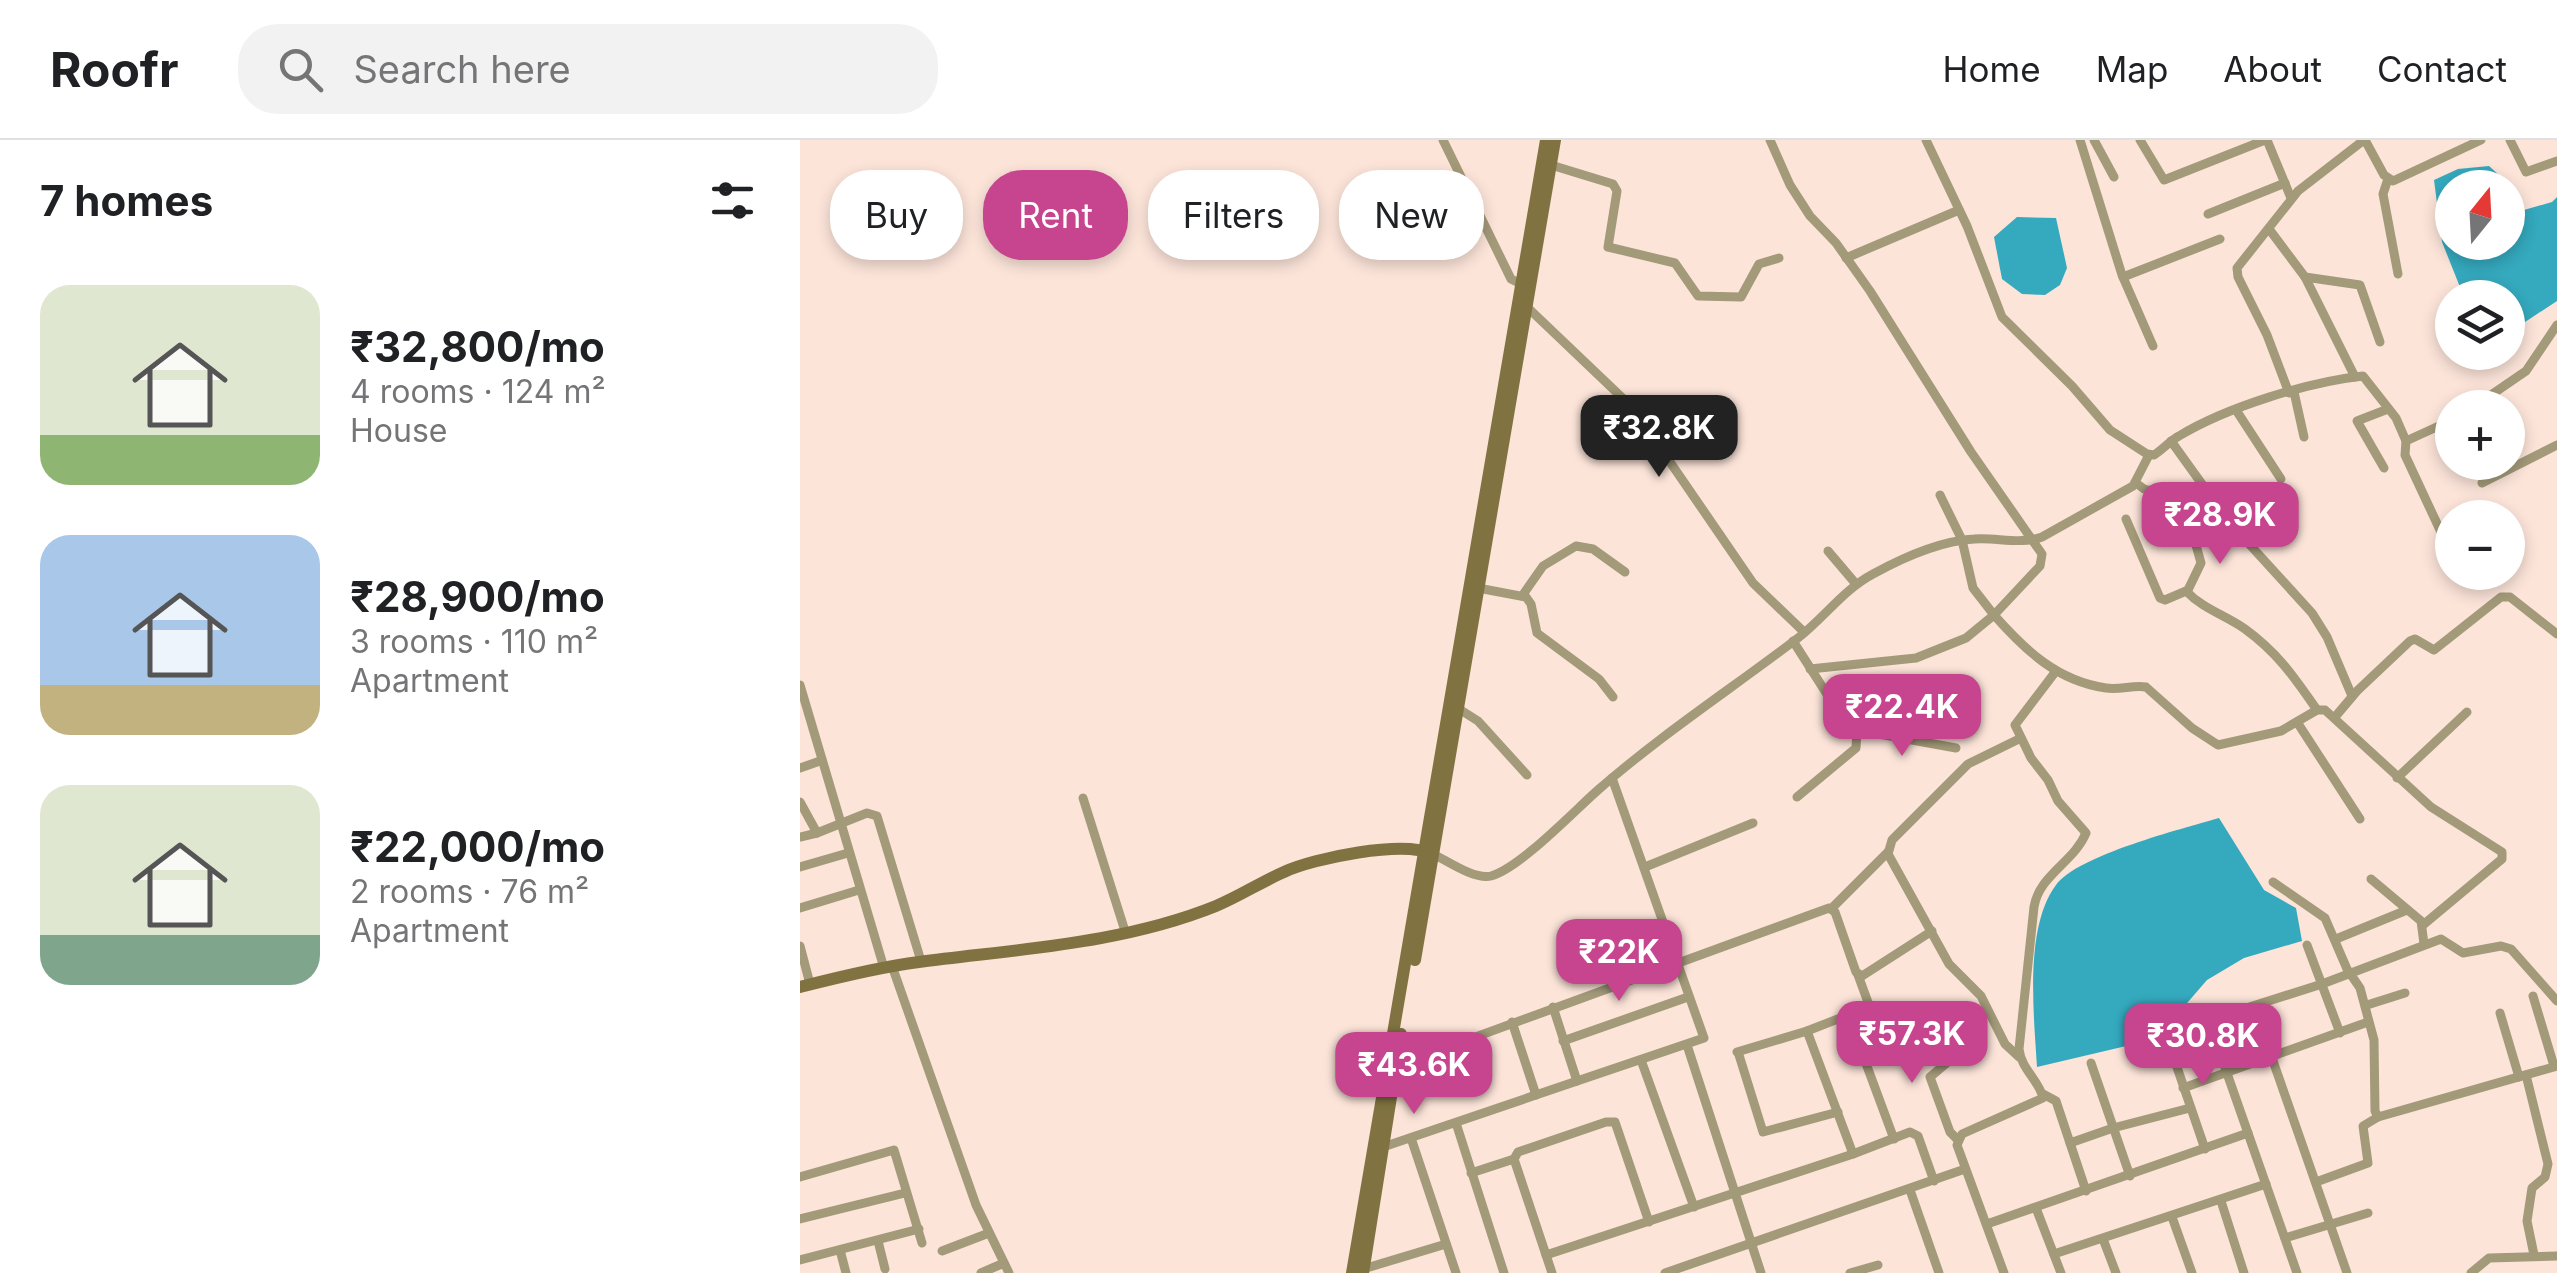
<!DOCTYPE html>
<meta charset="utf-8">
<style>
:root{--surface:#fff;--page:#f2f2f2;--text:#202124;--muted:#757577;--line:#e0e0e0;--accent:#c7458e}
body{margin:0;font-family:Inter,sans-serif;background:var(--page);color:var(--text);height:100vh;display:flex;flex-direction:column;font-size:38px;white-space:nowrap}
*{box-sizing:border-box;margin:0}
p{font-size:32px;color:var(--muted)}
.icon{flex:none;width:55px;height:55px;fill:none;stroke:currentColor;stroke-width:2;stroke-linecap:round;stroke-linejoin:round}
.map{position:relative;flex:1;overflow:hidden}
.sheet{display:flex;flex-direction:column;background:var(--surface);width:800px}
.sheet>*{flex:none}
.top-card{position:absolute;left:30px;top:30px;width:950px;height:90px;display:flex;gap:20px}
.needle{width:65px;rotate:18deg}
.controls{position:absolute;left:1635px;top:30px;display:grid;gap:20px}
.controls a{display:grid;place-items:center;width:90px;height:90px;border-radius:50%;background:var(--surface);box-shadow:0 5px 15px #0003;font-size:50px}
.price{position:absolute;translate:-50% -85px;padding:0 22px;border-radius:20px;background:var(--accent);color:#fff;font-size:32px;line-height:65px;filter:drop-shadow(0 2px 5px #0008)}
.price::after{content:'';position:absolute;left:50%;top:60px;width:30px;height:22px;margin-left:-15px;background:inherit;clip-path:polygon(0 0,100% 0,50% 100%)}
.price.on{background:#222;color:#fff}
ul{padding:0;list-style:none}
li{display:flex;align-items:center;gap:30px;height:250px;padding:0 40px}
li span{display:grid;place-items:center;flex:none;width:280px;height:200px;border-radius:30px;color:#555}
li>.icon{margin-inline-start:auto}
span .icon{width:120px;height:120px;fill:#fffc;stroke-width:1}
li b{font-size:42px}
h2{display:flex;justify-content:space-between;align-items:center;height:120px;padding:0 40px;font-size:42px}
.chip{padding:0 35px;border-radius:40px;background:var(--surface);box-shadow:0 5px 15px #0003;font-size:35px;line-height:90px}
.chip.on{background:var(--accent);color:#fff}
header{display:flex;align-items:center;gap:60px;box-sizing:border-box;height:140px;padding:0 50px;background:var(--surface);border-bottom:2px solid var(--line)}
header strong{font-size:48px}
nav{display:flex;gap:55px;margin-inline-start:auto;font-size:35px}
.search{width:700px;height:90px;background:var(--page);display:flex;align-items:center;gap:25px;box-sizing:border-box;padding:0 35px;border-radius:40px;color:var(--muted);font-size:38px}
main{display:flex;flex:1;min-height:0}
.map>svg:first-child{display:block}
.water{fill:#35a9be;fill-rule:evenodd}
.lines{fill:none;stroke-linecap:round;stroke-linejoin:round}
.street{stroke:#a39a79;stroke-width:9}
.secondary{stroke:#817341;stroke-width:12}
</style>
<header>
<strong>Roofr</strong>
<div class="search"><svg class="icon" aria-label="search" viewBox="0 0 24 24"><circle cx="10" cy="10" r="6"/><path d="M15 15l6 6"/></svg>Search here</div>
<nav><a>Home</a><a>Map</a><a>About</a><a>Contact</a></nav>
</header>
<main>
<section class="sheet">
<h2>7 homes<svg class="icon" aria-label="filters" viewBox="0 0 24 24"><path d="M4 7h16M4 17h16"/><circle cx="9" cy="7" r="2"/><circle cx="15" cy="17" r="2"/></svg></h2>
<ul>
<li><span style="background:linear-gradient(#dfe7d0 75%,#8fb573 0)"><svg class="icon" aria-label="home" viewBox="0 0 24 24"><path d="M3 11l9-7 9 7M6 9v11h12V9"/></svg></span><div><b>₹32,800/mo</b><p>4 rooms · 124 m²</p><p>House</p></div></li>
<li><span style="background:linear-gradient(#a9c7e8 75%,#c2b280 0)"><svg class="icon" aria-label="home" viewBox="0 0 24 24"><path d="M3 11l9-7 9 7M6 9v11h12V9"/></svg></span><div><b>₹28,900/mo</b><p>3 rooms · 110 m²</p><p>Apartment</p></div></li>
<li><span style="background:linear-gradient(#dfe7d0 75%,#7fa58c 0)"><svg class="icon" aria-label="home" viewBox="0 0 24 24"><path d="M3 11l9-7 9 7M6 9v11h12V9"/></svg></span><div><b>₹22,000/mo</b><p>2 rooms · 76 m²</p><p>Apartment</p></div></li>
</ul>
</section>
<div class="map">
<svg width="1757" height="1133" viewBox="0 0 1757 1133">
<rect width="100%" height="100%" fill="#fce4d9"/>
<!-- water -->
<g class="water">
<path d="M1689,26L1708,43L1724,70L1752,62L1757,57V161L1722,184L1708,182V158L1664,157L1642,102L1634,40L1658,29ZM1652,48H1708V102H1652Z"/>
<polygon points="1217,77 1256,78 1267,128 1260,145 1245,155 1222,154 1202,139 1194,97"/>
<path d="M1419,678L1464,750L1496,768L1502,801L1444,818L1407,840L1356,899L1237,927C1234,876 1224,787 1256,745C1278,715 1382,689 1419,678Z"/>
</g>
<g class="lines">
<!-- street -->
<g class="street">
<polyline points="643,0 711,139 721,144"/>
<polyline points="970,0 990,45 1010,76 1036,103 1070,151 1171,312 1242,414 1240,426 1194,475 1173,448 1162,400 1140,355"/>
<path d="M1126,0L1167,86L1202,177L1272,246L1310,290L1347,314L1354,315C1363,309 1370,301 1379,296C1427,267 1508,242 1563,236L1596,278L1606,301L1605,315L1647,405"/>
<polyline points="1280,0 1322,135 1353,206"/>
<polyline points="1294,0 1314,37"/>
<polyline points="1340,0 1364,40 1465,0"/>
<polyline points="1467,0 1491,58"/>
<polyline points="1565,0 1584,35 1593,41 1681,0"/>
<polyline points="1710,0 1726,32 1757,21"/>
<polyline points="751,25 813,44 817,51 808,107 875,123 898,156 941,157 959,124 979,118"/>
<polyline points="1588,39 1583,54 1598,134"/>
<polyline points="1408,74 1485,43"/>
<polyline points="1469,89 1505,137 1555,237"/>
<polyline points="1046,118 1159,70"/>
<polyline points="1323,137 1420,99"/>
<polyline points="1505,137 1560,145 1580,202"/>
<polyline points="727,167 833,268 953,443 1004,492"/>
<polyline points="1494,252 1504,297"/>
<polyline points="1489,253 1467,195 1438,137 1437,128 1498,51 1564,0"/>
<polyline points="1672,268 1726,231 1757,185"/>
<polyline points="1436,270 1481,339"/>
<polyline points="1371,301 1430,383 1512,473 1527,497 1552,556"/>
<polyline points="1606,301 1652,280"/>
<polyline points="1584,328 1557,281 1588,269"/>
<polyline points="1336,343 1344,349 1368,355 1374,364 1377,385 1394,398 1401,423 1387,452"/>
<polyline points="1682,343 1757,305"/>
<path d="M1326,379L1360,458L1365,460L1386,451C1403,469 1425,475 1445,489C1478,513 1494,537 1517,570"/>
<polyline points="1028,411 1056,444"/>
<polyline points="678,448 726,457 731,464 737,493 799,539 813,557"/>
<polyline points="722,456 743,426 776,406 793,409 825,432"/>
<polyline points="993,501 1032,562 1057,590 1156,608"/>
<path d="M1010,529L1116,518L1166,498L1194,475C1225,510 1257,541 1306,548C1320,550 1333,545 1346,547L1392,588L1418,605L1481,591L1517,570H1525L1631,667L1702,712V719L1623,785"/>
<polyline points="0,545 84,828"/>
<polyline points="659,569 678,581 727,635"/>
<polyline points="1535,577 1557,551 1610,501 1615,499 1634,510 1701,457 1710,457 1757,494"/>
<polyline points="1497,582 1560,679"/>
<polyline points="0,628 20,621"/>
<polyline points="1597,638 1667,572"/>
<polyline points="997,657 1056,608 1057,590"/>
<polyline points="283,658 325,791"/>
<polyline points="0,662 17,693 67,673 77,676 121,821"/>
<polyline points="0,697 17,693"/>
<path d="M635,715C649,722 675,740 691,736C720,728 774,671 798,650C862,594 931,549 998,498C1025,477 1043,450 1073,434C1104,417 1139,401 1174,399C1196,397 1220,405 1242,397L1333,346L1349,315"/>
<polyline points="0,727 48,713"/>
<polyline points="845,727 953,683"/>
<polyline points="1571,739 1621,781 1624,804"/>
<polyline points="1473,742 1525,778 1547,829 1560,848 1574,900 1575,971 1578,977 1757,926"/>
<polyline points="0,768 59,750"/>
<polyline points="1032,768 1088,712"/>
<polyline points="1536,799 1607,770"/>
<polyline points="1507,805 1540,893"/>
<polyline points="0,806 10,844"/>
<polyline points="92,826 176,1065 209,1133"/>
<polyline points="1058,835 1080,895"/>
<polyline points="1733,856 1754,926"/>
<polyline points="1567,865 1605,853"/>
<polyline points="753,867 777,941"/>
<polyline points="1128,869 1149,921 1130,937 1150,992 1158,1000"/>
<polyline points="1700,873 1719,937"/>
<polyline points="1408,879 1497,1133"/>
<polyline points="712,882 736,955"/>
<polyline points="1007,891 1053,1014"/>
<polyline points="763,901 888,857"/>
<polyline points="887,905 961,1133"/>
<polyline points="1419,910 1469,891"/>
<polyline points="937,912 1007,891 1048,875 1094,999"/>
<polyline points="939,915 963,992 1038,972"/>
<polyline points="1219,917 1205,904 1181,856 1149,824 1088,714 1092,700 1168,624 1221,598"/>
<polyline points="1472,918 1547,1133"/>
<polyline points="841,920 894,1067"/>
<polyline points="1291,923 1330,1036"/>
<polyline points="596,926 1029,768 1035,772 1056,832 1062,836 1132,791"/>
<polyline points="1726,935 1748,1024 1745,1037 1732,1048 1727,1081 1734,1115"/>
<polyline points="1383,948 1568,882"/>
<polyline points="1243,954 1256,961 1286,1051"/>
<polyline points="656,983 704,1133"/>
<polyline points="611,998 656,1133"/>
<polyline points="1270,1003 1313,988 1390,968"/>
<polyline points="583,1007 904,898 812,638"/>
<polyline points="1405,1009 1367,898 1371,892 1522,844 1641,799 1663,813 1701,806 1711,809 1757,861"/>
<polyline points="671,1033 714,1019"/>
<polyline points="0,1037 94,1010 122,1103"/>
<polyline points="1516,1042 1568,1023 1563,986 1578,977"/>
<polyline points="1110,1050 1139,1133"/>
<polyline points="1421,1061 1444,1133"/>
<polyline points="1236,1068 1261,1133"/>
<polyline points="1372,1077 1392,1133"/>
<polyline points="0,1079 105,1053"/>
<polyline points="1187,1084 1448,993"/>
<polyline points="1485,1098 1568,1073"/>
<polyline points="1303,1099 1316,1133"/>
<polyline points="78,1101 85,1129"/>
<polyline points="40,1110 46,1133"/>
<polyline points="142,1111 189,1093"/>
<polyline points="1254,1114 1466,1044"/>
<polyline points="746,1115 1053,1014 1110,992 1118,996 1134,1041"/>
<polyline points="0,1120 119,1089"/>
<polyline points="563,1129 646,1104"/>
<polyline points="181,1133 204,1123"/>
<polyline points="752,1133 714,1019 718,1012 806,982 815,982 849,1082"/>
<polyline points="865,1133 1165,1029"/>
<polyline points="1050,1133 1078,1125"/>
<path d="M1204,1133L1157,1005L1162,994L1243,958C1239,940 1221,929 1219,909L1234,767C1239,735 1274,722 1286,693L1258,661L1248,640L1231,618L1215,585L1256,531"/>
<polyline points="1671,1133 1689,1118 1757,1116"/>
</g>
<!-- secondary -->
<g class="secondary">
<polyline points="615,820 755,0"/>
<path d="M0,847C39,837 79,827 119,822C218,809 322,804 416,766C440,756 461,742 484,732C514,718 603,700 632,714"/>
<polyline points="552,1133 746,0"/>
<polyline points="563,1133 601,894"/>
</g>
</g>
</svg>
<div class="controls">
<a><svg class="needle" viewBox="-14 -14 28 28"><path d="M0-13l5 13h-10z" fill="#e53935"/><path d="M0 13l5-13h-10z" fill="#757577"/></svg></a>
<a><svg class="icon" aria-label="layers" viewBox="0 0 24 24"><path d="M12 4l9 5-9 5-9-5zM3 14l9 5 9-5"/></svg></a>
<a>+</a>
<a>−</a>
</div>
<b class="price on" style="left:859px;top:340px">₹32.8K</b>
<b class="price" style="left:1420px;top:427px">₹28.9K</b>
<b class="price" style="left:1102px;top:619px">₹22.4K</b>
<b class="price" style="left:819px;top:864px">₹22K</b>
<b class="price" style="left:1112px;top:946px">₹57.3K</b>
<b class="price" style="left:1403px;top:948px">₹30.8K</b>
<b class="price" style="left:614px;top:977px">₹43.6K</b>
<div class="top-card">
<a class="chip">Buy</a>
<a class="chip on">Rent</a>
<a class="chip">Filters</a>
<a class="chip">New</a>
</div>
</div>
</main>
